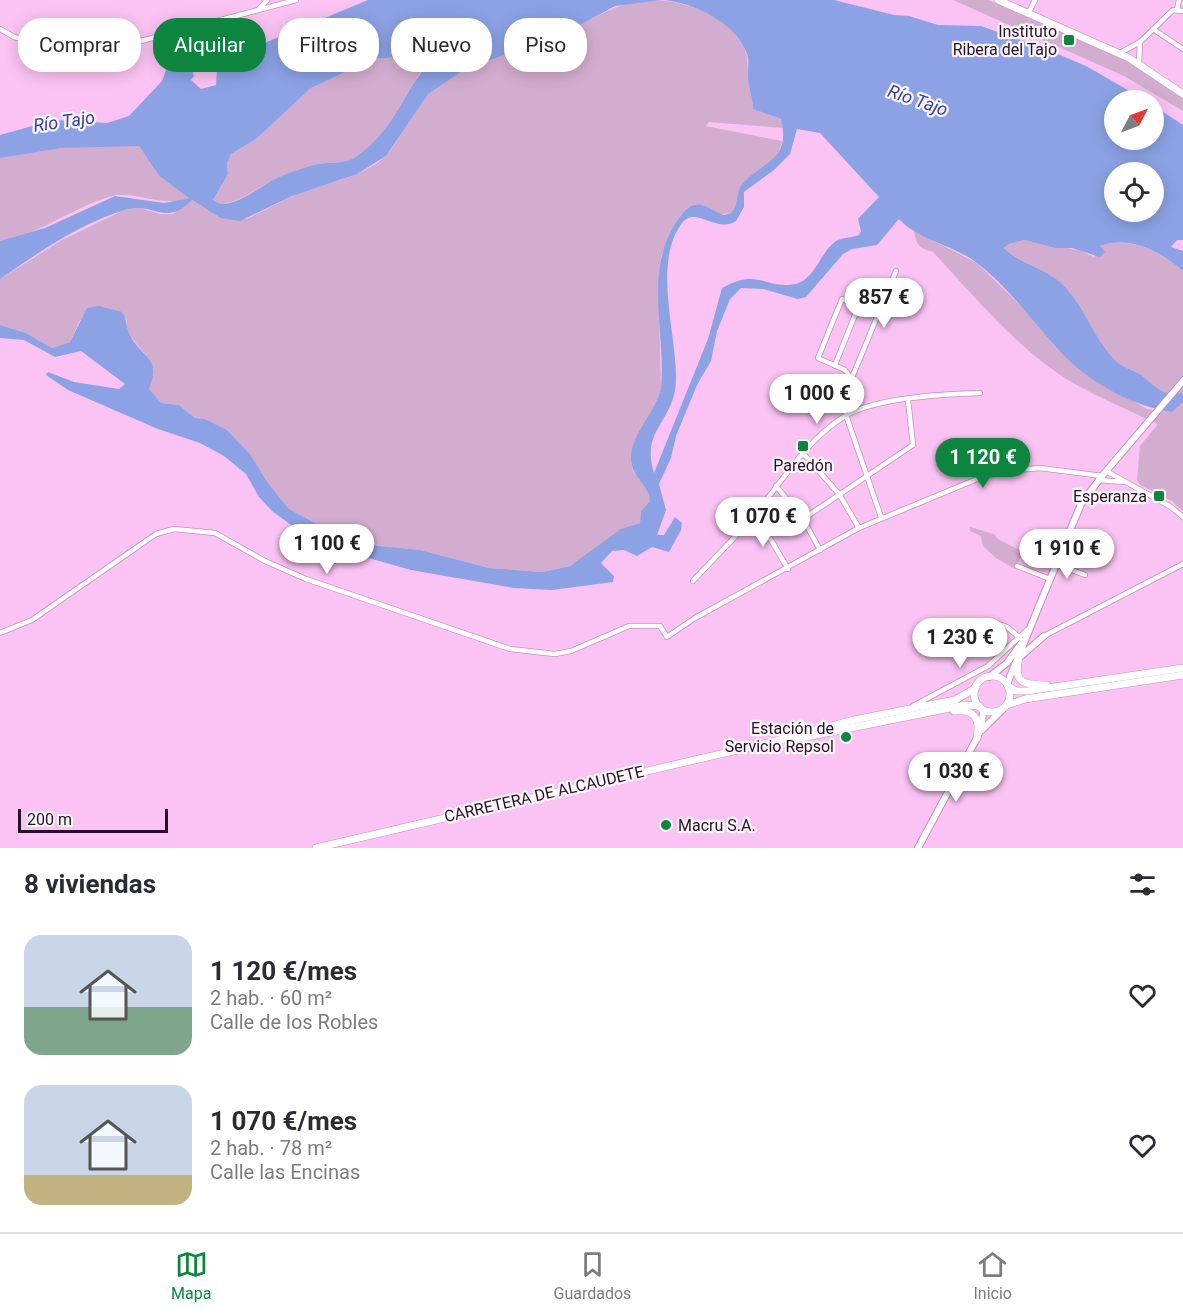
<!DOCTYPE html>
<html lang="es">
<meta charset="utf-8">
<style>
:root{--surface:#fff;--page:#f2f2f3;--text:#2b2b33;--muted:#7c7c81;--line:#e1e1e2;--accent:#0d853e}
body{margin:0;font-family:Roboto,sans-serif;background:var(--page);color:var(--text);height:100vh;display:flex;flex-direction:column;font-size:22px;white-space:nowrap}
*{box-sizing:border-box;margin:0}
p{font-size:20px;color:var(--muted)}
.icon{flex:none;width:33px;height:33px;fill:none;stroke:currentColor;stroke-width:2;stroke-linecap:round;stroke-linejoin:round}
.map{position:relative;height:848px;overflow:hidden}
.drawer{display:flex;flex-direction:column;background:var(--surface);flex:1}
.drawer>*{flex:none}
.banner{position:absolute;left:18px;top:18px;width:600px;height:54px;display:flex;gap:12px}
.needle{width:39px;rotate:49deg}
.tools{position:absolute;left:1104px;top:90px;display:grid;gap:12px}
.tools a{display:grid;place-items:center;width:60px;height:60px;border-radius:50%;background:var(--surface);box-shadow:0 3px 15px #0003;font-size:30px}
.scale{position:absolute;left:18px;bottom:15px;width:150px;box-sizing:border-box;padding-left:6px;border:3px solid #251123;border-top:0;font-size:16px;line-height:21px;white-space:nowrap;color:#251123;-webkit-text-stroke:4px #fcf6fb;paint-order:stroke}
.price{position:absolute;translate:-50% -51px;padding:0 14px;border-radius:21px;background:#fff;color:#222;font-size:20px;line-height:39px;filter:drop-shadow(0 2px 3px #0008)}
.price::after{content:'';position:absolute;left:50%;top:36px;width:18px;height:14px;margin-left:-9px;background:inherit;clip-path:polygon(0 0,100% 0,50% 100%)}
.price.current{background:var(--accent);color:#fff}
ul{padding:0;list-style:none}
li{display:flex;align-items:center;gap:18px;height:150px;padding:0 24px}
li span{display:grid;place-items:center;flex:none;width:168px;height:120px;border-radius:18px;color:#555}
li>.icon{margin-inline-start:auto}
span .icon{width:72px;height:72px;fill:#fffc;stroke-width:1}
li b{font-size:26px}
h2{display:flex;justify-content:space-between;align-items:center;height:72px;padding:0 24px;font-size:26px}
.pill{padding:0 21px;border-radius:24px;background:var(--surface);box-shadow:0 3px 15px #0003;font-size:21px;line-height:54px}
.pill.current{background:var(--accent);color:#fff}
.dock{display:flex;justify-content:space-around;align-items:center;height:84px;border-top:2px solid var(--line);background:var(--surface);font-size:16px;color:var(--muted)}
.dock a{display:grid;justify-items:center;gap:3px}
.dock .current{color:var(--accent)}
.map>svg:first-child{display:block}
.green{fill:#d3adcf}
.water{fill:#8ca2e5;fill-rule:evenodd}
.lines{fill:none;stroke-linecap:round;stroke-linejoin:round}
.minor-casing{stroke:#c58fbf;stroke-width:6}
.secondary-casing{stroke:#c58fbf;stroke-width:8}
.primary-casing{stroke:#c58fbf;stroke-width:8}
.minor{stroke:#fff;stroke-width:4.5}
.secondary{stroke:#fff;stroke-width:6}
.primary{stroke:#fff;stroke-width:7}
.poi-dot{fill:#0d853e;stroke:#fcf6fb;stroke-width:2}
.labels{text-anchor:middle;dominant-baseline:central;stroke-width:4.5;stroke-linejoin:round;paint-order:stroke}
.poi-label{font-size:16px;fill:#251123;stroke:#fcf6fb;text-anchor:end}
.street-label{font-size:16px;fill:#251123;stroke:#fcf6fb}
.water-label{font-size:18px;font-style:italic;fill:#344696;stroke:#fcf6fb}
</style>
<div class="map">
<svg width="1183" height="848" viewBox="0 0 1183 848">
<rect width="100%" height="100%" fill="#fbc2f4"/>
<!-- green -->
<g class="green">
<path d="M652,0C684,0 727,15 743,46C749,57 747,65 748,77C748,87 753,98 753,109L781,119L783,128L709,122L706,126L782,141C778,164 758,168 744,183C735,192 739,205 731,213L720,214L696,204L688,208L678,220L661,256L659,314L661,388L657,402L635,443L631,460L633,471L650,494V501L641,511L640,523L628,527L570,566L542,572L489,568L420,550L370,545L323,527L289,509L268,483L250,454L227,430L205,419L195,418L179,405L161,403L148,389C161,359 145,358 131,336C127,331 127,324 126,318L80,320L70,342L52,348L26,333L0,325V279L62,240L122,211L137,207L160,214H173L192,200L203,207L246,219C266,210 284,199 304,191C328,183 354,178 376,164C400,148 406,115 427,95C464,61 518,50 563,32C599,18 609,4 652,0Z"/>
<polygon points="953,0 988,0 1108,51 1137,66 1183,98 1183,111 1124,76"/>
<path d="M426,55C425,72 416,76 409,91C394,117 380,141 354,158C343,164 330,162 318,164C306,167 290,172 279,177C262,184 228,213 213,200L228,174L227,163L231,154L256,139L311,88L373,59Z"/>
<path d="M126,144L139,146L159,176L190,198C157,208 136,190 112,196C73,207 41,234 0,241V158L48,149Z"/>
<path d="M914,231L977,263L1029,314L1056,348L1081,371L1147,409L1172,412L1183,402V511L1172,501L1140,485L1137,480L1140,446L1158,424C1131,411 1101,399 1075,384C1023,355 973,295 933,252C919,248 916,245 914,231Z"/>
<path d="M1025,240L1082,251L1094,257L1099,246C1130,236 1160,251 1183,271V393C1163,396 1157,390 1144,377C1136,370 1124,369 1116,361C1095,340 1086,310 1066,288C1050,269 1022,265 1004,248L1009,244Z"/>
<polygon points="970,527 994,534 998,539 1023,552 1015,569 996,558 983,546 981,536 970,531"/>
</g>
<!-- water -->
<g class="water">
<path d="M368,0H661L615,6L576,27L462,71L428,94L386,156L357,174L292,196L240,221L221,218L192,200C164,228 154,201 125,210C80,223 38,253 0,279V241L45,228L115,196L164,203L189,198L159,176L139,146L61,148L0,158V135L54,120L107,123L129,116L162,81L172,54L188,42L192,56L186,61L191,66L194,76L191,80L201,89L216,85L217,69L207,62L213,53L209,34L230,32L262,44ZM426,55C426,72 416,77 409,91C394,117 380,141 354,158C343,164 330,162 318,164C306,167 290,172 279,177C262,184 230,214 213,200L228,174L227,163L231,154L256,139L311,88L373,59Z"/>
<path d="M665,0H834L894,15L909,16L938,25L981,26L1051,51L1088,67L1145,100H1114V140H1154V106L1183,125V240H1177L1171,247L1183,251V271C1160,251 1130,235 1100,246L1105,252L1100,257L1072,248H1056L1025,240L1009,244L1004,248C1022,266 1050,269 1066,288C1086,310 1095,340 1116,361C1124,369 1136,370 1144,377C1158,390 1163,395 1183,393V402L1172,412C1130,406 1083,379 1055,346C1030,318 1008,287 977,263C954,245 918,240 899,219L877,245L852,249L843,254L806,297L798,299L763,289L741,288L730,299L717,331L711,361L697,385L676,436L671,458L659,484L666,510L657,535H664L675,517L682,523L681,530L669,552L652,547L637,556L624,550L612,551L601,563L614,576L613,582L552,590L514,588L411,570L358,555L337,545L327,547L317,544L272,511L259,497L246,474L224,456L200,443L158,429L68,390L46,375L48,372L74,382L119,389L125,384L81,351L55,357L24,340L0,338V325L26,333L52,348L70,342L87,308L99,306L122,312C127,319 126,327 130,335C142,359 162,356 149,389L161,403L179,405L195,418L205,419L227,430L250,454L268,483L289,509L323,527L370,545L420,550L489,568L542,572L570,566L621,529L640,523L641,511L650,501C650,486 632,478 631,460C630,434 656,413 661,388C666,334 644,273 675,224C680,217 686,207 694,205C704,202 715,213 724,215L731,213C739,205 735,192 743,183C765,160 791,160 781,119L753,109C753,98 748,87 748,77C747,68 750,63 747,54C736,23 696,4 665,0ZM797,129L820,133L879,197L858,219L861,231L859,235C851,238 843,237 836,241C821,251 814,281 795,284C765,290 759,267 722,288L708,339L654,473C640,429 675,422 676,380C677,334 652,263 682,223C696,205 716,234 736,221L744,207V192L774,170L790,154ZM1114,172H1154V212H1114Z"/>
</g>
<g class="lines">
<!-- minor casing -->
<g class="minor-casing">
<g id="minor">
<polyline points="259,9 267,0"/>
<polyline points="1177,10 1179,0"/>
<polyline points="1028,14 1035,0"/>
<polyline points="0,29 14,37 33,42 122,46 296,0"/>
<polyline points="1153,29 1183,49"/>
<polyline points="1120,53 1140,42 1173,10 1183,11"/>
<polyline points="1139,64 1140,42"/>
<polyline points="835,365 859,305"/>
<polyline points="851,380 896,271"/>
<polyline points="846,415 855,383 845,370 818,358 842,299 878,314"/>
<polyline points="846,415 881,517"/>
<polyline points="802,452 839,494 859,528"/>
<polyline points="1106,471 1171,507 1183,517"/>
<polyline points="1098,480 1125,482"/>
<polyline points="776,486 803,519 820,550"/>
<polyline points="753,516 771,540 788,569"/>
<polyline points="803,519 913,445 908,400"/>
<polyline points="1056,564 1085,575"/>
<polyline points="1017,566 1050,579"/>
<path d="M693,581C713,559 734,539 753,517C782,482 805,441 845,416C875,398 946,394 980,393"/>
<polyline points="993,622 1007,627 1020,638"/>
<polyline points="0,633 32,620 156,534 174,529 215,533 265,561 306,579 510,649 555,654 571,651 629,626 660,626 667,637 695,618 859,528 982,477 1004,471 1040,468 1102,476"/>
<polyline points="1044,636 1183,564"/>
<polyline points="913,706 988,666 1027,630"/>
</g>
</g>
<!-- secondary casing -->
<g class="secondary-casing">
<g id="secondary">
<polyline points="1021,656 1044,636"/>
<polyline points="989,677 1007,663 1023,641"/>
<polyline points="1007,684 1081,504 1102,476 1183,381"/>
<polyline points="982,730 1002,710"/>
<polyline points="918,848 977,738 982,725 983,710"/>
</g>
</g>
<!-- primary casing -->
<g class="primary-casing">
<g id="primary">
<polyline points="998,0 1129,58 1183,94"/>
<path d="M1019,658C1012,684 1026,685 1047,685"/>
<circle cx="992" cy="694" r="18"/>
<polyline points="1008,686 1016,691 1027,691 1183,668"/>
<polyline points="1007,705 1025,699 1183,675"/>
<path d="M954,711C974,709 981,718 977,738"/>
<polyline points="796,739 965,705 979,706"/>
<polyline points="316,848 772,742 854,720 955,700 976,688"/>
</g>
</g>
<!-- minor -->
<use href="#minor" class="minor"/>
<!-- secondary -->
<use href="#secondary" class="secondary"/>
<!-- primary -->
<use href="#primary" class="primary"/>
</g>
<!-- markers -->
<g class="poi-dot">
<rect x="1063" y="34" width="12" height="12" rx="3"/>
<rect x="797" y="440" width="12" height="12" rx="3"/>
<rect x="1153" y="490" width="12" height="12" rx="3"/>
<circle cx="846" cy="737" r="6"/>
<circle cx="666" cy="825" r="6"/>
</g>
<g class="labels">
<!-- poi labels -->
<g class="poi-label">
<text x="1057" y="31">Instituto<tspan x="1057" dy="18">Ribera del Tajo</tspan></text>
<text x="803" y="465" text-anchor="middle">Paredón</text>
<text x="1147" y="496">Esperanza</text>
<text x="834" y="728">Estación de<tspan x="834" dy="18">Servicio Repsol</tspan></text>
<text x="678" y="825" text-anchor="start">Macru S.A.</text>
</g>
<!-- street labels -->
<g class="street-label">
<text transform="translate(544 794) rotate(-13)">CARRETERA DE ALCAUDETE</text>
</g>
<!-- water labels -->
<g class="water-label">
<text transform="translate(918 100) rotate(19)">Río Tajo</text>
<text transform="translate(64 121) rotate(-8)">Río Tajo</text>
</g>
</g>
</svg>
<div class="tools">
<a><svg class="needle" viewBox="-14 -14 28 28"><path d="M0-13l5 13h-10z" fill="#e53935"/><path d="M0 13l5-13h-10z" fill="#7c7c81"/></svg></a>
<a><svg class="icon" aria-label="locate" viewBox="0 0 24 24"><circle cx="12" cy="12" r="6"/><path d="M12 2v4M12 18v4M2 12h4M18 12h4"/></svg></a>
</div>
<div class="scale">200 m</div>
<b class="price" style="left:884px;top:329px">857 €</b>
<b class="price" style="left:817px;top:425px">1 000 €</b>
<b class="price current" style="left:983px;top:489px">1 120 €</b>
<b class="price" style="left:763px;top:548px">1 070 €</b>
<b class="price" style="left:327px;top:575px">1 100 €</b>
<b class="price" style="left:1067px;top:580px">1 910 €</b>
<b class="price" style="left:960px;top:669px">1 230 €</b>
<b class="price" style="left:956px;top:803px">1 030 €</b>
<div class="banner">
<a class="pill">Comprar</a>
<a class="pill current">Alquilar</a>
<a class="pill">Filtros</a>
<a class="pill">Nuevo</a>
<a class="pill">Piso</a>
</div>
</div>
<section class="drawer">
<h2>8 viviendas<svg class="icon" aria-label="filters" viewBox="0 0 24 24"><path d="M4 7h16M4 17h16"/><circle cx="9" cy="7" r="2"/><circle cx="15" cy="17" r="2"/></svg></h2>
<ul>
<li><span style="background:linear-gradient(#c9d6e8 60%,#7fa58c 0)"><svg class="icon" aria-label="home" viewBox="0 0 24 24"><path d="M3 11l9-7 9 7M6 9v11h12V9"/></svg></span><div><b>1 120 €/mes</b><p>2 hab. · 60 m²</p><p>Calle de los Robles</p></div><svg class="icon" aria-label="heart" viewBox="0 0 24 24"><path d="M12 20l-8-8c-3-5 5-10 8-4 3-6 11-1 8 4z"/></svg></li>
<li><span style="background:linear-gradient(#c9d6e8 75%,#c2b280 0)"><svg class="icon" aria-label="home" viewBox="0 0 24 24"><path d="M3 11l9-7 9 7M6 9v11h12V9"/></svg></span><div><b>1 070 €/mes</b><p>2 hab. · 78 m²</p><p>Calle las Encinas</p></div><svg class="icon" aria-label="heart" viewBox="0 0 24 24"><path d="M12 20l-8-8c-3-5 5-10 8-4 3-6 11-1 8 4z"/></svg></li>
</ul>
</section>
<nav class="dock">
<a class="current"><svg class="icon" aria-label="map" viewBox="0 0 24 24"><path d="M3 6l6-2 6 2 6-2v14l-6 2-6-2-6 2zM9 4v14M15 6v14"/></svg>Mapa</a>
<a><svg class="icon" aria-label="saved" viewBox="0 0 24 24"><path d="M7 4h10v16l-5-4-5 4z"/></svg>Guardados</a>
<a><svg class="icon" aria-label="home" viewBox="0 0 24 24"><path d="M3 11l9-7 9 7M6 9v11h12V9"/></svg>Inicio</a>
</nav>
